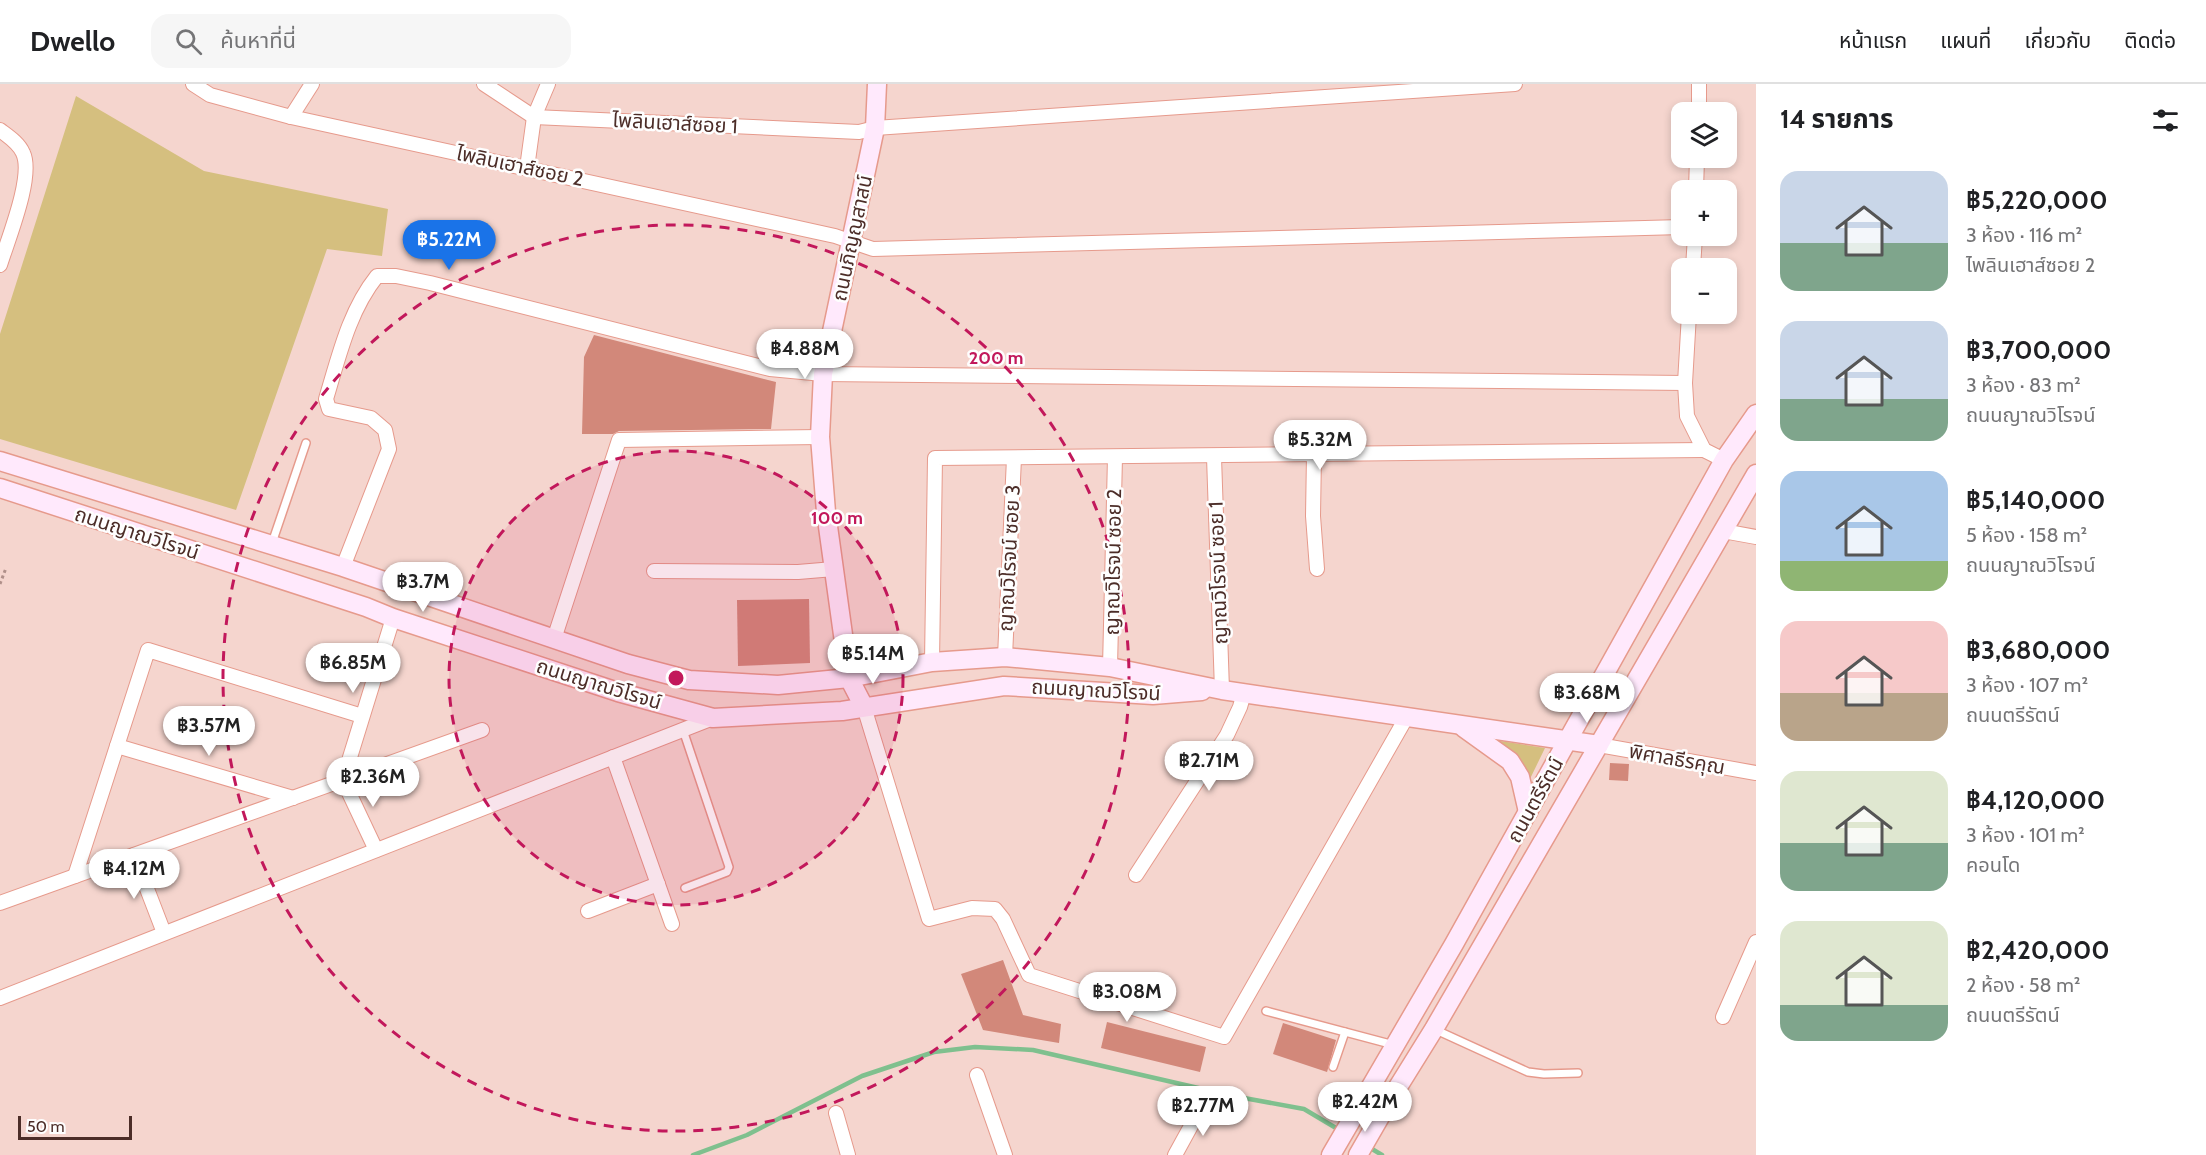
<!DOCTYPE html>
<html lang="th">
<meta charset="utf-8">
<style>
:root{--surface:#fff;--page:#f6f6f6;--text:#202124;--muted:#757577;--line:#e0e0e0;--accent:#1a73e8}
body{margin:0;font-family:Cabin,"Noto Sans Thai",sans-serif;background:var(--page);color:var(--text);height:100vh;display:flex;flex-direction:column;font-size:22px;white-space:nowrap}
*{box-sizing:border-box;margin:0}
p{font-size:20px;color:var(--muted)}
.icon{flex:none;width:33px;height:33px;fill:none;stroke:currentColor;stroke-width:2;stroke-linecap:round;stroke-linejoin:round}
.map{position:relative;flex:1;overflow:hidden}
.panel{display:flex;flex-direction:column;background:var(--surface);width:450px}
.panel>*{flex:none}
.fabs{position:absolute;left:1671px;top:18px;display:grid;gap:12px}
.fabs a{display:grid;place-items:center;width:66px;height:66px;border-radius:12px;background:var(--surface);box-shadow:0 3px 9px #0003;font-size:30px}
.scale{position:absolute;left:18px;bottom:15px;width:114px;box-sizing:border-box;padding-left:6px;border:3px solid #4c2d28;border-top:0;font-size:16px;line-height:21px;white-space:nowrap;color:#4c2d28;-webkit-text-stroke:4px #fefefe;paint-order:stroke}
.price{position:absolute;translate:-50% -51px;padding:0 14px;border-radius:21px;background:#fff;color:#222;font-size:20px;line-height:39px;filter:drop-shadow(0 2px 3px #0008)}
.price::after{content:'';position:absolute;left:50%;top:36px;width:18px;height:14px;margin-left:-9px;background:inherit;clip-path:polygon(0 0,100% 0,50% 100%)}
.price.active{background:var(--accent);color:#fff}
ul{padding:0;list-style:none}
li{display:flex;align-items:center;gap:18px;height:150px;padding:0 24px}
li span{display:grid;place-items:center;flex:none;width:168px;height:120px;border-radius:18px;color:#555}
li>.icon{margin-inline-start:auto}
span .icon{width:72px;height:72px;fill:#fffc;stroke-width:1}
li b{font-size:26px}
h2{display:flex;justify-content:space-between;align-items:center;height:72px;padding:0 24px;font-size:26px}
header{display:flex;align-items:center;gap:36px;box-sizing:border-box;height:84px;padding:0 30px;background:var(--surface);border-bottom:2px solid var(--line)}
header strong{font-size:28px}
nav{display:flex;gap:33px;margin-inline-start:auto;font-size:21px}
.search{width:420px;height:54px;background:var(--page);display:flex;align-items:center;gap:15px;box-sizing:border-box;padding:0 21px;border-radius:18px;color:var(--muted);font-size:22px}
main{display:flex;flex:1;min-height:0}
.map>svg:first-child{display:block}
.green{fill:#d5bf7f}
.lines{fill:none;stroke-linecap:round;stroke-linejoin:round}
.stream{stroke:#7fc08e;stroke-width:4.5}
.building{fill:#d2887a}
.lane-casing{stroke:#e69a8c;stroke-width:10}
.street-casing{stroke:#e69a8c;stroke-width:16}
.secondary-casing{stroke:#e69a8c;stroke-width:21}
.path{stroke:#b0908a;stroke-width:3;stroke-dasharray:3 3;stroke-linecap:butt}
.lane{stroke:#fff;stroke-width:7}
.street{stroke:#fff;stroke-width:14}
.secondary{stroke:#ffe9fc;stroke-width:18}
.ring{fill:none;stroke:#c2185b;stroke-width:3;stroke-dasharray:10 8}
.labels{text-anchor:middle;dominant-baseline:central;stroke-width:5;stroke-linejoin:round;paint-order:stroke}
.street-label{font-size:20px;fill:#4c2d28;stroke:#fefefe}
.centre{fill:#c2185b;stroke:#fefefe;stroke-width:3}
.ring-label{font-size:18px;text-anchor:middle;font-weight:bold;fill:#c2185b;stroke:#fefefe;stroke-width:5;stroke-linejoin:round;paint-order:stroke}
</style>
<header>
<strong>Dwello</strong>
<div class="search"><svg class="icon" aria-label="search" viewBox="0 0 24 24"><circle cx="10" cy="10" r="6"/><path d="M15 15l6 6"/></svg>ค้นหาที่นี่</div>
<nav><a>หน้าแรก</a><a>แผนที่</a><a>เกี่ยวกับ</a><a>ติดต่อ</a></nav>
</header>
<main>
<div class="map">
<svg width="1756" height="1071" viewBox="0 0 1756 1071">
<rect width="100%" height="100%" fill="#f5d5ce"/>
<!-- green -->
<g class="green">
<polygon points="76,12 204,87 388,125 382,172 327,165 236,426 0,355 0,250"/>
<path d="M1494,656L1545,664L1528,699C1526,674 1514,669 1494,656Z"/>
</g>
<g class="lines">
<!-- stream -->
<g class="stream">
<polyline points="1367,1062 1382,1071"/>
<polyline points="693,1071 747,1051 862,992 934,968 975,963 1033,966 1233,1012 1304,1025 1341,1047"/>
</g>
</g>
<!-- building -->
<g class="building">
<polygon points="594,251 776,298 771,345 619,347 613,350 582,350 584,273"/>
<polygon points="809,515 810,579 738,582 737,516"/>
<polygon points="1610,679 1629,680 1628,697 1609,696"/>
<polygon points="1003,876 1023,931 1061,940 1059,959 983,946 961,890"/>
<polygon points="1107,938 1206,963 1200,988 1101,964"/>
<polygon points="1283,939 1336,956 1327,988 1273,970"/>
</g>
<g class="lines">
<!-- lane casing -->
<g class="lane-casing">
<g id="lane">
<polyline points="272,459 306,359"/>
<polyline points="683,646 729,783 727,788 685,804"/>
<polyline points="1266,927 1394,961"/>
<polyline points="1436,946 1528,988 1544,990 1578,989"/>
<polyline points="1333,983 1345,948"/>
</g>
</g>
<!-- street casing -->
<g class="street-casing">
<g id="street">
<polyline points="193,0 210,11 291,33 835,152 873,165 1682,143"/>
<polyline points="484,0 534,33 859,48 875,44 1515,0"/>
<polyline points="1699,28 1699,0"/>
<polyline points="291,33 312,0"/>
<path d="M0,46C8,52 19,59 23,69C34,92 8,155 0,181"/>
<polyline points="527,84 534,33 548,0"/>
<polyline points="1696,106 1697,74"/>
<polyline points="1693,184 1695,152"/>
<polyline points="1689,230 1685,299 1687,332 1704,366 1724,376"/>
<polyline points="1314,371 1313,432 1317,485"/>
<polyline points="1214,373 1222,606"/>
<polyline points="1723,447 1756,453"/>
<path d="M343,483L389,365L385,346L371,334L329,325L326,315C339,272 349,227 377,192H396L430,199L770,285L823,290L1685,299"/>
<polyline points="654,487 798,488 834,485"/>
<polyline points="554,555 619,356 820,353"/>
<polyline points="1005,573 1014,374"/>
<polyline points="932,578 935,374 1704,366"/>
<polyline points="1110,583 1115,373"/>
<polyline points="864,623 929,835 972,824 995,825 1003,835 1029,891 1224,953 1406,634"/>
<polyline points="1599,661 1756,689"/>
<polyline points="117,662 293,714"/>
<polyline points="613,673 672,840"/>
<polyline points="376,766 343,696 393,534"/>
<polyline points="134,771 164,849"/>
<polyline points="1136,791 1227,651 1240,623 1244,609"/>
<polyline points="75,792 148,566 362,632"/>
<polyline points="0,819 482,646"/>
<polyline points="588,827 658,800"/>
<polyline points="0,914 713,634"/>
<polyline points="1723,933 1756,858"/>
<polyline points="977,991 1005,1071"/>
<polyline points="836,1029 848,1071"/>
<polyline points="1175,1071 1203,1020"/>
</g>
</g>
<!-- secondary casing -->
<g class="secondary-casing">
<g id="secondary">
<polyline points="0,377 343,483 628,580 689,596 778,601 849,594 932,578 1005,573 1110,583 1222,606 1599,661"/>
<polyline points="0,404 366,523 393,534 618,608 713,634 842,627 1004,602 1153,611 1202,607"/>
<polyline points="864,623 849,594 826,428 820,353 823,290 875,44 877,0"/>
<polyline points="1464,644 1510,677 1520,693 1528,728"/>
<polyline points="1331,1071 1454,860 1724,376 1756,330"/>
<polyline points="1358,1071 1388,1019 1434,945 1756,390"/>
</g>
</g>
<!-- path -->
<polyline class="path" points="0,500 6,484"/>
<!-- lane -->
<use href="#lane" class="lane"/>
<!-- street -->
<use href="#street" class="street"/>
<!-- secondary -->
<use href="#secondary" class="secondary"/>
</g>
<!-- distance rings -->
<circle cx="676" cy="594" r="227" fill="#c2185b" fill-opacity=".12"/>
<g class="ring">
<circle cx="676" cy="594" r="227"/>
<circle cx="676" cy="594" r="453"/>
</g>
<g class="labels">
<!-- street labels -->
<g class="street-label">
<text transform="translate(675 39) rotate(3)">ไพลินเฮาส์ซอย 1</text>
<text transform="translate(520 82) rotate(12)">ไพลินเฮาส์ซอย 2</text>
<text transform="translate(852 154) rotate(-78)">ถนนภิญญสาสน์</text>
<text transform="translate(137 449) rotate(18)">ถนนญาณวิโรจน์</text>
<text transform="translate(1009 474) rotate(-87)">ญาณวิโรจน์ ซอย 3</text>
<text transform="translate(1113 478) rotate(-89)">ญาณวิโรจน์ ซอย 2</text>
<text transform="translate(1218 489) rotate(-92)">ญาณวิโรจน์ ซอย 1</text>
<text transform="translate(599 600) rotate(17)">ถนนญาณวิโรจน์</text>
<text transform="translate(1096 606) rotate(3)">ถนนญาณวิโรจน์</text>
<text transform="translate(1677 675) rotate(10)">พิศาลธีรคุณ</text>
<text transform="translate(1535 716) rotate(-61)">ถนนตรีรัตน์</text>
</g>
</g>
<circle cx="676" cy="594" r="9" class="centre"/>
<g class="ring-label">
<text x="996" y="280">200 m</text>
<text x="837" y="440">100 m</text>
</g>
</svg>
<div class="fabs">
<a><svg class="icon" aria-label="layers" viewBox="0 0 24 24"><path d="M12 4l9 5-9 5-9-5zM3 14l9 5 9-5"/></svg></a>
<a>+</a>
<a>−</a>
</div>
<div class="scale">50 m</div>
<b class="price active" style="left:449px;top:187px">฿5.22M</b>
<b class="price" style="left:805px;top:296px">฿4.88M</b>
<b class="price" style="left:1320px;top:387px">฿5.32M</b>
<b class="price" style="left:423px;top:529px">฿3.7M</b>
<b class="price" style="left:873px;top:601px">฿5.14M</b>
<b class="price" style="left:353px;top:610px">฿6.85M</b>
<b class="price" style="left:1587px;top:640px">฿3.68M</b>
<b class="price" style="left:209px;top:673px">฿3.57M</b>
<b class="price" style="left:1209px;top:708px">฿2.71M</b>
<b class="price" style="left:373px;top:724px">฿2.36M</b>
<b class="price" style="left:134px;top:816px">฿4.12M</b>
<b class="price" style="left:1127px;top:939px">฿3.08M</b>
<b class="price" style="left:1365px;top:1049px">฿2.42M</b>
<b class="price" style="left:1203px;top:1053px">฿2.77M</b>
</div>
<section class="panel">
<h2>14 รายการ<svg class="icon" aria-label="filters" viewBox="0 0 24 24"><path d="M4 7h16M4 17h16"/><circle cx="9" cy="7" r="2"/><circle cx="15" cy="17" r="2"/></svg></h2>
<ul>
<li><span style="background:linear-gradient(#c9d6e8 60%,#7fa58c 0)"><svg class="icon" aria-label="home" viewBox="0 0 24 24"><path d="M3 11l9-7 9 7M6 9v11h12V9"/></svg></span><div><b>฿5,220,000</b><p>3 ห้อง · 116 m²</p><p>ไพลินเฮาส์ซอย 2</p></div></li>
<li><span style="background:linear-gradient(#c9d6e8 65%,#7fa58c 0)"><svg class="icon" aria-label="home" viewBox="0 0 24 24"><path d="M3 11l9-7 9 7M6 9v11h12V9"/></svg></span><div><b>฿3,700,000</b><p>3 ห้อง · 83 m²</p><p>ถนนญาณวิโรจน์</p></div></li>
<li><span style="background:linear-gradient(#a9c7e8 75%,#8fb573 0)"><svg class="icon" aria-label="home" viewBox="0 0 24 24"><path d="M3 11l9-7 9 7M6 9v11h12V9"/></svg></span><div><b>฿5,140,000</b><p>5 ห้อง · 158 m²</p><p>ถนนญาณวิโรจน์</p></div></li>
<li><span style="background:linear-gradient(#f6c9c9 60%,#b9a48a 0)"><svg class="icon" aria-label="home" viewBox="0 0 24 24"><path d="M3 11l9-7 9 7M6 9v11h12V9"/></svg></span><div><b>฿3,680,000</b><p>3 ห้อง · 107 m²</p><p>ถนนตรีรัตน์</p></div></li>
<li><span style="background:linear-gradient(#dfe7d0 60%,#7fa58c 0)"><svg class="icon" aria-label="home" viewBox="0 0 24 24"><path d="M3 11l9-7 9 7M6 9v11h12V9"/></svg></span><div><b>฿4,120,000</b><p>3 ห้อง · 101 m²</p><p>คอนโด</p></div></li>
<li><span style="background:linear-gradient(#dfe7d0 70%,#7fa58c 0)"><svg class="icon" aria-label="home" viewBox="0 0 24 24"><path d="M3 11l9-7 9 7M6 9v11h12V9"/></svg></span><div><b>฿2,420,000</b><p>2 ห้อง · 58 m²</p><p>ถนนตรีรัตน์</p></div></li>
</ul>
</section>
</main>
